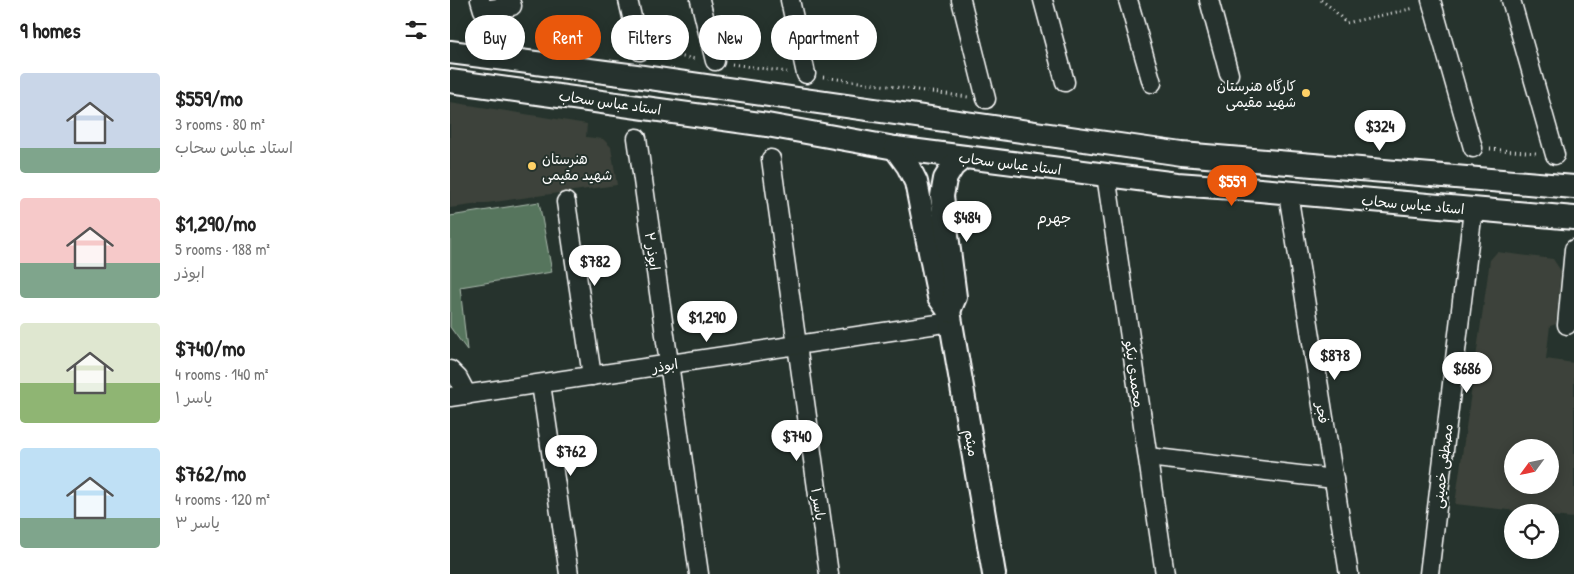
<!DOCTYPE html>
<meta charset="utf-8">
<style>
:root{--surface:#fff;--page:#f2f2f2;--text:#222;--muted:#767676;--accent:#ea580c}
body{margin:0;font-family:"Patrick Hand","Playpen Sans Arabic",sans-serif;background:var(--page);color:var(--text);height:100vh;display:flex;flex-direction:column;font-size:19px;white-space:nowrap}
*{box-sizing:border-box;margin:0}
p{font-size:16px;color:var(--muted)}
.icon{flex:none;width:28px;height:28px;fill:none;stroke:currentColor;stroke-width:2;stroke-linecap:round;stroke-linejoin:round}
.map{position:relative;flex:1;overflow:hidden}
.panel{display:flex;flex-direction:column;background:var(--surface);width:450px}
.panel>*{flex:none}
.top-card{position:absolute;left:15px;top:15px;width:475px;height:45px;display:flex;gap:10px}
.needle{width:32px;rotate:237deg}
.controls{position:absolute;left:1054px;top:439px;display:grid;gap:10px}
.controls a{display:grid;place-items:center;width:55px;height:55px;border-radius:50%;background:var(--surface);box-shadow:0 2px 12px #0003;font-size:25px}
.price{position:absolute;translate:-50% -42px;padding:0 11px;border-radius:18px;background:#fff;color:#222;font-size:16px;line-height:32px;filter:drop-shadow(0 1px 2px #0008)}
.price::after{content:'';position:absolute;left:50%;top:30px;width:15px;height:11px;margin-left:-8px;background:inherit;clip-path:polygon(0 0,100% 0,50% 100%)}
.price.selected{background:var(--accent);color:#fff}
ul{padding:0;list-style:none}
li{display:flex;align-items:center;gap:15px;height:125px;padding:0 20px}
li span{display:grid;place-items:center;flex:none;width:140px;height:100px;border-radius:5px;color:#555}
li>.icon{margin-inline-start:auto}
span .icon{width:60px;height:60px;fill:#fffc;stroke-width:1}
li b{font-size:21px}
h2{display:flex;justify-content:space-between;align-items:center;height:60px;padding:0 20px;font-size:21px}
.tag{padding:0 18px;border-radius:22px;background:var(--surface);box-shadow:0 2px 12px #0003;font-size:18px;line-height:45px}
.tag.selected{background:var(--accent);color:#fff}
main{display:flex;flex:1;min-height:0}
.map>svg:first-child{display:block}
.built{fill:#3c433a;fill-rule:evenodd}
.green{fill:#57755d;stroke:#abbaae}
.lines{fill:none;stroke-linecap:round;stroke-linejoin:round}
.minor-casing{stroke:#fff;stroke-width:21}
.tertiary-casing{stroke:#fff;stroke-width:26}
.path{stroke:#fff;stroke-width:3;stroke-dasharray:1 4;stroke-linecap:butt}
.minor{stroke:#26332d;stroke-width:18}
.tertiary{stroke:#26332d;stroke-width:22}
.poi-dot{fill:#ffd166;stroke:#26332d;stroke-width:2}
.labels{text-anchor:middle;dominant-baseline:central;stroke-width:4;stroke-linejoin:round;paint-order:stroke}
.poi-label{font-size:14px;fill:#fff;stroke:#26332d;text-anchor:end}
.street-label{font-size:14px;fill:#fff;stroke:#26332d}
.neighbourhood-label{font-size:15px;fill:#fff;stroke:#26332d}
</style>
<main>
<section class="panel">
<h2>9 homes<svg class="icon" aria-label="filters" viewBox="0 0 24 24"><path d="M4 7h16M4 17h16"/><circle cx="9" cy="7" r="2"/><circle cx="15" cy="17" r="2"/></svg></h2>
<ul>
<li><span style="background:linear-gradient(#c9d6e8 75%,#7fa58c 0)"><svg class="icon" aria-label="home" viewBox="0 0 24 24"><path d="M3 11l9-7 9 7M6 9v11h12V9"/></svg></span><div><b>$559/mo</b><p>3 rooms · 80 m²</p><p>استاد عباس سحاب</p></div></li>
<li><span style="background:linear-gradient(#f6c9c9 65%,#7fa58c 0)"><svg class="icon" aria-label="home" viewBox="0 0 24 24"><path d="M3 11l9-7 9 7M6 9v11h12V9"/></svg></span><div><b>$1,290/mo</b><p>5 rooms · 188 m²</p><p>ابوذر</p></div></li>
<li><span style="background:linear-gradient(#dfe7d0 60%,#8fb573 0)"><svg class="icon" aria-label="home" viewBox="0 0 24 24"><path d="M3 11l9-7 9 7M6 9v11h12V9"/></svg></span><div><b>$740/mo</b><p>4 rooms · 140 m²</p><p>یاسر ۱</p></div></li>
<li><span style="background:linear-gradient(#bfe0f5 70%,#7fa58c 0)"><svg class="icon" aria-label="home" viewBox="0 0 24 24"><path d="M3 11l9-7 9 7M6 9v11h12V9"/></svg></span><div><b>$762/mo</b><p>4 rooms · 120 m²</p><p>یاسر ۳</p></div></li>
</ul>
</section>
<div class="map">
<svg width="1124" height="574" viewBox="0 0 1124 574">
<rect width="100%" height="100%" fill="#26332d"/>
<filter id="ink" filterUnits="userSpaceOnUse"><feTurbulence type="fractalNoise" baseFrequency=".02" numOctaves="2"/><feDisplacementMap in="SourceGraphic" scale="10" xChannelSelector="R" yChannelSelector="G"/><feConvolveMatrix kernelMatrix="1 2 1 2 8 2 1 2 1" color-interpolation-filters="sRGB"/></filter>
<g filter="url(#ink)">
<!-- built -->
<g class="built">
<polygon points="0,102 137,124 136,137 153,139 161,147 167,185 0,208"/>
<path d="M1047,252L1103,259L1111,271L1106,324L1100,326L1096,359L1124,363V518L1100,516V512H1075L1005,504L1040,260ZM1062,448H1100V485H1062Z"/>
</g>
<!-- green -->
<polygon class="green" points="89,202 102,272 10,287 17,350 0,327 0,216"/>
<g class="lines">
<!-- minor casing -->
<g class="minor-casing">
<g id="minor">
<polyline points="30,0 33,10 62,6 60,0"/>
<polyline points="178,0 190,51"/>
<polyline points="250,0 265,61"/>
<polyline points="340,0 356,74"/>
<polyline points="511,0 536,99"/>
<polyline points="593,0 615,82"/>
<polyline points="678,0 702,83"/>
<polyline points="759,0 779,74"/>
<polyline points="981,0 1023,148"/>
<polyline points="1061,0 1105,155"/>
<polyline points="187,138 249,574"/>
<polyline points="321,159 379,574"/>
<polyline points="656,175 715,574"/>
<polyline points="838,193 899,574"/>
<polyline points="116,202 142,376"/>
<polyline points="1117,325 1124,249"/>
<polyline points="0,370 8,378 17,395"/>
<polyline points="91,384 119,574"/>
<polyline points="0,397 501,322"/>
<polyline points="698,457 884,479"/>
<polyline points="979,574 1023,210"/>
</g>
</g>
<!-- tertiary casing -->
<g class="tertiary-casing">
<g id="tertiary">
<polyline points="0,52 186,76 732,154 1124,187"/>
<polyline points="0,81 317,125 445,148 727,184 810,190 1124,218"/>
<polyline points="445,148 458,166 466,182 489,297 499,311 544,574"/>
<polyline points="499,311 505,297 492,196 495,179 503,166 514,157"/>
</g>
</g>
<!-- path -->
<g class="path">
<polyline points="871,0 883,9 896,23 965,8"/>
<polyline points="59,41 61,22"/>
<polyline points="208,53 246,59"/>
<polyline points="282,64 337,72"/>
<polyline points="373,77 518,97"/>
<polyline points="1040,149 1086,153"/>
</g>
<!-- minor -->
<use href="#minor" class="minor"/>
<!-- tertiary -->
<use href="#tertiary" class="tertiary"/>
</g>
</g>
<!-- markers -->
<g class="poi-dot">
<circle cx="856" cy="93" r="5"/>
<circle cx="82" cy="166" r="5"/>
</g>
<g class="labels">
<!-- poi labels -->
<g class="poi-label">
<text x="846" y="85">کارگاه هنرستان<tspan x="846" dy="16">شهید مقیمی</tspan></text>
<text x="92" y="158" text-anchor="start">هنرستان<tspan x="92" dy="16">شهید مقیمی</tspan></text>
</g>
<!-- street labels -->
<g class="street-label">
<text transform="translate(160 102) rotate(8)">استاد عباس سحاب</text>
<text transform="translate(560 163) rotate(7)">استاد عباس سحاب</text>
<text transform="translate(963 204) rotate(5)">استاد عباس سحاب</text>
<text transform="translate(203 251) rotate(82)">ابوذر ۲</text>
<text transform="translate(215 365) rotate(-9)">ابوذر</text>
<text transform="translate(685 374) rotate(82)">محمدی نیکو</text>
<text transform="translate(873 413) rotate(81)">فجر</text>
<text transform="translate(522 443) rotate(80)">میثم</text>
<text transform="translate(992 466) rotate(-83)">مصطفی خمینی</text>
<text transform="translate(369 504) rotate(82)">یاسر ۱</text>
</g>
<!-- neighbourhood labels -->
<g class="neighbourhood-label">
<text x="604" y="217">جهرم</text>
</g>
</g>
</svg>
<div class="controls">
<a><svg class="needle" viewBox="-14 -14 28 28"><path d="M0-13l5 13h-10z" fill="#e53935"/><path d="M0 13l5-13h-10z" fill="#767676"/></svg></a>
<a><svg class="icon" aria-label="locate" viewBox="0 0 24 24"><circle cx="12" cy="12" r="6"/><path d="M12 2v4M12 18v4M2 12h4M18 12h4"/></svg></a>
</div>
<b class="price" style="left:930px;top:152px">$324</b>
<b class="price selected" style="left:782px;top:207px">$559</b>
<b class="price" style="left:517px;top:243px">$484</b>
<b class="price" style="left:145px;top:287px">$782</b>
<b class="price" style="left:257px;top:343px">$1,290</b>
<b class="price" style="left:885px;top:381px">$878</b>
<b class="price" style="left:1017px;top:394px">$686</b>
<b class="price" style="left:347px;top:462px">$740</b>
<b class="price" style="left:121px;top:477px">$762</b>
<div class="top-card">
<a class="tag">Buy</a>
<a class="tag selected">Rent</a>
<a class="tag">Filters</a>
<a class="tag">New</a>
<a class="tag">Apartment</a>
</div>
</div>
</main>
